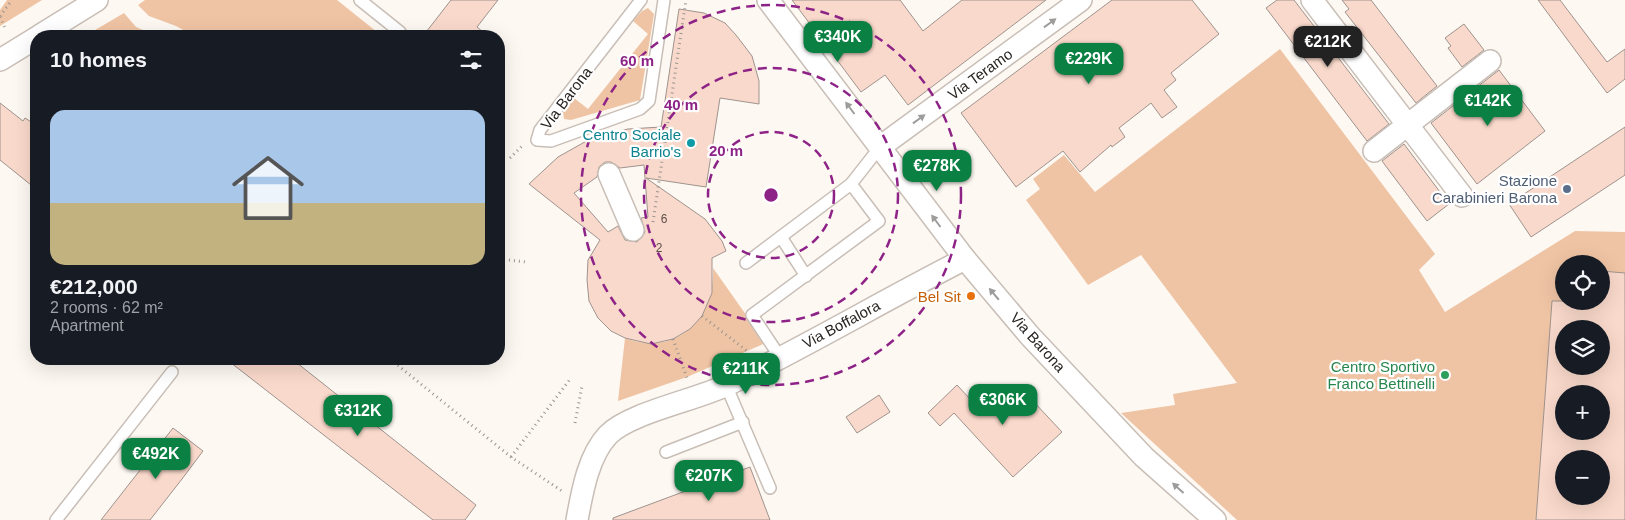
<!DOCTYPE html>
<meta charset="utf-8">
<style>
:root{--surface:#171b24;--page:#242831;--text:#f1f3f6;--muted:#9ea1a6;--line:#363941;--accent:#0b8043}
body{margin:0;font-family:Arial,sans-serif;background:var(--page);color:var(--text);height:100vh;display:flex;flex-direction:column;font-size:19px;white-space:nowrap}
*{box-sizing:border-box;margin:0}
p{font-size:16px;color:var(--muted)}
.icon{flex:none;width:28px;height:28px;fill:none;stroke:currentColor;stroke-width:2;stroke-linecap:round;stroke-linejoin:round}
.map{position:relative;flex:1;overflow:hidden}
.sheet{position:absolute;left:30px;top:30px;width:475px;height:335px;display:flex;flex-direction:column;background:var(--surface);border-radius:20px;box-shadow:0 5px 20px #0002}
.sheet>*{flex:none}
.fabs{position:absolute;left:1555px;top:255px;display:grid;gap:10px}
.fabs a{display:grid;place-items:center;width:55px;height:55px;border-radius:50%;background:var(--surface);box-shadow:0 5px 20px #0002;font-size:25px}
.price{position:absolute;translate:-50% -42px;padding:0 11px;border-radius:10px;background:var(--accent);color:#fff;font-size:16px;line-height:32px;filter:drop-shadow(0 1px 2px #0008)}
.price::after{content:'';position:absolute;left:50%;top:30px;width:15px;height:11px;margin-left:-8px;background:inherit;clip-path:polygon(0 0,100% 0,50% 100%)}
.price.on{background:#222;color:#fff}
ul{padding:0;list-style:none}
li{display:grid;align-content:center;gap:10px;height:265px;padding:0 20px}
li+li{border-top:1px solid var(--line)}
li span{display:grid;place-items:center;height:155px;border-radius:15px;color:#555}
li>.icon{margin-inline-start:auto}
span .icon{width:90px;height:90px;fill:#fffc;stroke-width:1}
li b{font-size:21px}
h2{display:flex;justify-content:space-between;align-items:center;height:60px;padding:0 20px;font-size:21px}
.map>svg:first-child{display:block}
.green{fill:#efc4a4;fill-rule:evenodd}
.building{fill:#f9d9cb;stroke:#9f938e;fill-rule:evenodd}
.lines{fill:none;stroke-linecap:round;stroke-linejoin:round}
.lane-casing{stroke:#c8beb6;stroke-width:14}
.street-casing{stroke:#c8beb6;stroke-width:24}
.path{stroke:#999490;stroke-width:3;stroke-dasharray:1 4;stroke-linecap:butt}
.lane{stroke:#fff;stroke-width:11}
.street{stroke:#fff;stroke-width:21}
.oneway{fill:#9e9c9b}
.ring{fill:none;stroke:#8e2387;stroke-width:2.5;stroke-dasharray:9 6}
.culture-dot{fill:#0f9aa8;stroke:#fff;stroke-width:2}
.service-dot{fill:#5c6f8a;stroke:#fff;stroke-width:2}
.food-dot{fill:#e8710a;stroke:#fff;stroke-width:2}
.leisure-dot{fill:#2e9e5b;stroke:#fff;stroke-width:2}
.labels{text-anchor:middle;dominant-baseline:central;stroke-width:4.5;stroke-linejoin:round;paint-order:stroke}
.number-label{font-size:12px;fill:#5c504b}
.street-label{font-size:15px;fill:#272320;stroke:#fff}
.culture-label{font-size:15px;fill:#0d838f;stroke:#fff;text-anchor:end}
.service-label{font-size:15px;fill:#4e5e75;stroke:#fff;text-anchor:end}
.food-label{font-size:15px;fill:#c56008;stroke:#fff;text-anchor:end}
.leisure-label{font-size:15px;fill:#27864d;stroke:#fff;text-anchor:end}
.centre{fill:#8e2387;stroke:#fff;stroke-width:2.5}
.ring-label{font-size:15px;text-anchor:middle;font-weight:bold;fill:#8e2387;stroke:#fff;stroke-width:4.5;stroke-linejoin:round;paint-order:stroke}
</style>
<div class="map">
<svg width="1625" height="520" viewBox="0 0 1625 520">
<rect width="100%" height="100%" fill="#fef8f3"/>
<!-- green -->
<g class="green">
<polygon points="7,0 42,0 0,26 0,10"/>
<polygon points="145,0 337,0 382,36 194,36 176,26 149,16 138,5"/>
<polygon points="648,8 654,14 640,100 571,120 564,119 563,112 574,98 588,109 648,34 633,21 642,11"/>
<polygon points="124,13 136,27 157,36 85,36"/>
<path d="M1280,49L1435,254L1419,270L1445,312L1575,231L1625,232V520H1237L1121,413L1175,405L1173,394L1237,383L1141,255L1088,285L1026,200L1040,189L1033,179L1064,155L1095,192ZM1564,264H1601V301H1564ZM1564,329H1601V366H1564ZM1564,394H1601V431H1564ZM1564,459H1601V496H1564Z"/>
<path d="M713,268L766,343L687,377L618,401L625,338C675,357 715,320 713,268Z"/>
</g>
<!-- building -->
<g class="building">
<polygon points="451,0 498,0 477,27 488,36 423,36"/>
<polygon points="792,0 900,0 923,31 962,0 1046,0 908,105 885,75 861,92"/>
<polygon points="1112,0 1192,0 1219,34 1171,73 1176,80 1164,90 1177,107 1162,118 1151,103 1119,128 1125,137 1112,147 1111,145 1080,172 1063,151 1016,187 961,113"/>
<polygon points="1277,0 1294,0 1389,124 1367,141 1266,8"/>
<polygon points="1342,0 1371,0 1437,86 1416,103 1345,12 1349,9"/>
<polygon points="1538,0 1560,0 1607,62 1625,49 1625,79 1607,93"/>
<path d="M679,9L704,13L725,23L736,35L752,56L759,81V104L720,98L706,187L646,178L705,219L722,241L726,251L712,258V293L702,316L690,329L673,339L651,344L625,338L611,331L598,318L589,301L587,280L588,260L600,240L529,184L558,157L590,139L628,129L661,127ZM605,162H611L620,168L644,165L648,217L641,218L645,232L637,242L625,240L618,226L608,232L574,193L597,177L599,167Z"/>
<polygon points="1464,24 1484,50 1462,67 1448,48 1451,46 1445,38"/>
<polygon points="1499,70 1545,131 1477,184 1431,123"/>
<polygon points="0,103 23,121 25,118 36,125 36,189 0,160"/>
<polygon points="1625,127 1625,175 1531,237 1509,204"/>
<polygon points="1404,144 1449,204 1427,221 1382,161"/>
<path d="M1601,271L1625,273V520H1536L1552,301H1601ZM1564,329H1601V366H1564ZM1564,394H1601V431H1564ZM1564,459H1601V496H1564Z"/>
<polygon points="226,359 292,359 476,505 465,520 433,520"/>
<polygon points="1017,384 1062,432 1013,477 954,413 940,426 928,413 957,385 984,414"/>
<polygon points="879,395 890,412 857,433 846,417"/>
<polygon points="173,428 203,451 182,479 150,520 101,520"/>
<polygon points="750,467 770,520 613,520 613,518"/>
</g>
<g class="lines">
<!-- lane casing -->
<g class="lane-casing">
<g id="lane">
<polyline points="360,0 400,32"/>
<polyline points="641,0 540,130 537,140 551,141 640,109 649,101 664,0"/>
<polyline points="781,237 806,276"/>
<polyline points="746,263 851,184 880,147"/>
<polyline points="780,357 752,315 879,221 851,184"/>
<polyline points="726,385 770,488"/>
<polyline points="666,452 743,422"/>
<polyline points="56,520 172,372"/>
</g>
</g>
<!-- street casing -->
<g class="street-casing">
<g id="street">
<polyline points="768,0 965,259 1030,336 1144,457 1215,520"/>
<polyline points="1312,0 1462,196"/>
<polyline points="39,36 97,0"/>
<polyline points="0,60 36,38"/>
<polyline points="880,147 1081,0"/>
<polyline points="1374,151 1490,61"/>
<polyline points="609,174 633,230"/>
<path d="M577,520C582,493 588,456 608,435C629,413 696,400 727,385C807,346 886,299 965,259"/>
</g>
</g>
<!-- path -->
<g class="path">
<polyline points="0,16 12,0"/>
<polyline points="0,17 6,30"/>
<polyline points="510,158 524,144"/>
<polyline points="499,171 504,165"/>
<polyline points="653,222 686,0"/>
<polyline points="499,259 526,262"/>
<polyline points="702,316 747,351"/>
<polyline points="673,339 687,378"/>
<polyline points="390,359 511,457 562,491"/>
<polyline points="575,423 582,386"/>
<polyline points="511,457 571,378"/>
</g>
<!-- lane -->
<use href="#lane" class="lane"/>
<!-- street -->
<use href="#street" class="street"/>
</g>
<!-- one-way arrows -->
<defs><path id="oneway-solid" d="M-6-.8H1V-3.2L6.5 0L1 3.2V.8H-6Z" transform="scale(1.25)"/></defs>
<g class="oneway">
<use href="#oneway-solid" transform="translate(1050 23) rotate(-36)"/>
<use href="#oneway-solid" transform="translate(850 108) rotate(-127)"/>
<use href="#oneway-solid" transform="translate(919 119) rotate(-36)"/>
<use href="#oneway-solid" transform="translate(936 221) rotate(-127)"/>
<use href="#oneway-solid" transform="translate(994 294) rotate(-130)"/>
<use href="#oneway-solid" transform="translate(1178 488) rotate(-138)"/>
</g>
<!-- distance rings -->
<g class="ring">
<circle cx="771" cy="195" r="63"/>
<circle cx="771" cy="195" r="127"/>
<circle cx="771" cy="195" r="190"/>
</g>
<!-- markers -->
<circle class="culture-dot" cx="691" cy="143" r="5"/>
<circle class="service-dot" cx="1567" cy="189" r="5"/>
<circle class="food-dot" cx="971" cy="296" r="5"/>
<circle class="leisure-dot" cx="1445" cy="375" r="5"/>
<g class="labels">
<!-- number labels -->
<g class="number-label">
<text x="664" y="219">6</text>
<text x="659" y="248">2</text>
</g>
<!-- street labels -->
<g class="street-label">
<text transform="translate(980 74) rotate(-36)">Via Teramo</text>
<text transform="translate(566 98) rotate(-53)">Via Barona</text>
<text transform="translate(841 324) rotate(-28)">Via Boffalora</text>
<text transform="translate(1038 342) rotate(48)">Via Barona</text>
</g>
<!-- culture labels -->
<g class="culture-label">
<text x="681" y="134">Centro Sociale<tspan x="681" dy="17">Barrio's</tspan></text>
</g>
<!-- service labels -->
<g class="service-label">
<text x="1557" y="180">Stazione<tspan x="1557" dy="17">Carabinieri Barona</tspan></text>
</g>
<!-- food labels -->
<g class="food-label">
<text x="961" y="296">Bel Sit</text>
</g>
<!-- leisure labels -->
<g class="leisure-label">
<text x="1435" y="366">Centro Sportivo<tspan x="1435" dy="17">Franco Bettinelli</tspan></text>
</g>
</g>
<circle cx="771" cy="195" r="8" class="centre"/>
<g class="ring-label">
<text x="637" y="66">60 m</text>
<text x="681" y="110">40 m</text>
<text x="726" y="156">20 m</text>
</g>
</svg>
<div class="fabs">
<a><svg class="icon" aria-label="locate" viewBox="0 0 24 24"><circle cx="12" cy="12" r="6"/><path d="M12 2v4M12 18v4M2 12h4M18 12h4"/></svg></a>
<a><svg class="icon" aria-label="layers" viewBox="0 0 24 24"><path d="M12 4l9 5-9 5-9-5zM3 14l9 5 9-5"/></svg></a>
<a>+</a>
<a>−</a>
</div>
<b class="price" style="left:838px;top:63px">€340K</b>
<b class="price on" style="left:1328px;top:68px">€212K</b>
<b class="price" style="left:1089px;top:85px">€229K</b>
<b class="price" style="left:1488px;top:127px">€142K</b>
<b class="price" style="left:937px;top:192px">€278K</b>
<b class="price" style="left:746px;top:395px">€211K</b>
<b class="price" style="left:1003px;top:426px">€306K</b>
<b class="price" style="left:358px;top:437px">€312K</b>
<b class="price" style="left:156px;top:480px">€492K</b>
<b class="price" style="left:709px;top:502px">€207K</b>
<section class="sheet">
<h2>10 homes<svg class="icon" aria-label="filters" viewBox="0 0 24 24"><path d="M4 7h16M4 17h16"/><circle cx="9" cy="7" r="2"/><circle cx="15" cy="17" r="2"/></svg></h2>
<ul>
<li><span style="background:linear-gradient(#a9c7e8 60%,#c2b280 0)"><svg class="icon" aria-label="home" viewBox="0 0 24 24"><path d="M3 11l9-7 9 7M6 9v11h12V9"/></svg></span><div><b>€212,000</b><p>2 rooms · 62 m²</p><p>Apartment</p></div></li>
</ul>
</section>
</div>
